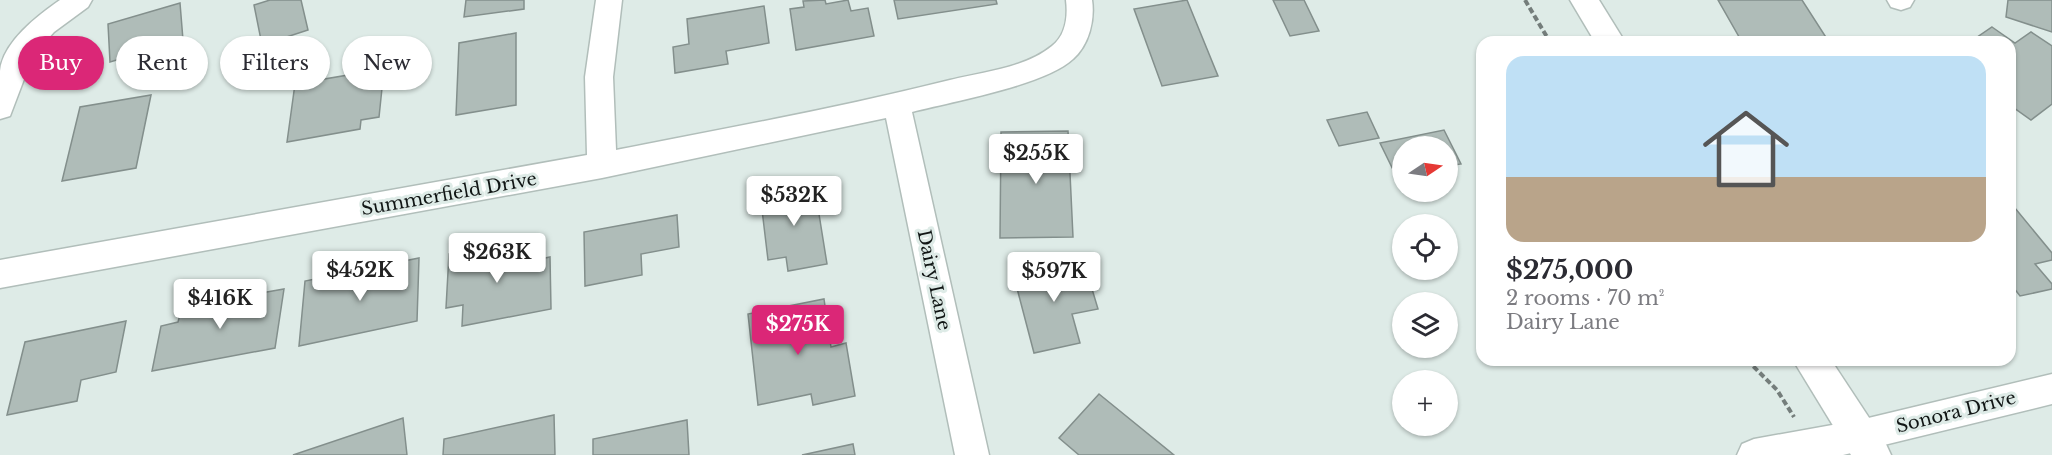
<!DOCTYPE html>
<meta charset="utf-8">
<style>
:root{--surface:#fff;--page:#f2f2f3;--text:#2b2b33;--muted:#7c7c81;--line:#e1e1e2;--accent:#db2777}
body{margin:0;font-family:"Libre Baskerville",serif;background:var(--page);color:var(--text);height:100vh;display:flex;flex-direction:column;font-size:22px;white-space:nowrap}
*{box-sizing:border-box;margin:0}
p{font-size:20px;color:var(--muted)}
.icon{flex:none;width:33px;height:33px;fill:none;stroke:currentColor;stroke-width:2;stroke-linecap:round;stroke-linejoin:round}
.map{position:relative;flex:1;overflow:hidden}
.drawer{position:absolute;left:1476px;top:36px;width:540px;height:330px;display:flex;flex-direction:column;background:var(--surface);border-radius:18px;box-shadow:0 2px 4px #0004}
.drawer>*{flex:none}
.top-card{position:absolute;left:18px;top:36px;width:570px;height:54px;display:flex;gap:12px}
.needle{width:39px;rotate:77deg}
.fabs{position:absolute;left:1392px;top:136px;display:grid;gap:12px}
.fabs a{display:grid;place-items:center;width:66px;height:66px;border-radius:50%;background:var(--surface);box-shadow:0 2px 4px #0004;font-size:30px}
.price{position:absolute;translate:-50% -51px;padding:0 14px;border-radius:6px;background:#fff;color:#222;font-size:20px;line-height:39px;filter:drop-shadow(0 2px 3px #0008)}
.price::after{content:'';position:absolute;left:50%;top:36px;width:18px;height:14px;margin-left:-9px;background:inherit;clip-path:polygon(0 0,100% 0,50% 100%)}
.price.selected{background:var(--accent);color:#fff}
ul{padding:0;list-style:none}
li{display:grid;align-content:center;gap:12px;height:318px;padding:0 30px}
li+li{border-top:2px solid var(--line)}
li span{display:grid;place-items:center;height:186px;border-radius:18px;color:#555}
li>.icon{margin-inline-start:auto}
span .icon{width:108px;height:108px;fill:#fffc;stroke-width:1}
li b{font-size:26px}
.tag{padding:0 21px;border-radius:27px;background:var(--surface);box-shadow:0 2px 4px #0004;font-size:21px;line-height:54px}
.tag.selected{background:var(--accent);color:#fff}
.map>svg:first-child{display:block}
.building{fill:#afbcb8;stroke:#838f8c;stroke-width:1.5}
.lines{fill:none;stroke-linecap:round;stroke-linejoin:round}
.minor-casing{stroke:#b1beba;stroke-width:3}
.primary-casing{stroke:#b1beba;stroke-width:3}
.path{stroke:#747d7b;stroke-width:4;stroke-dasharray:6 3;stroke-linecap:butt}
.minor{fill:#fff;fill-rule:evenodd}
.primary{fill:#fff;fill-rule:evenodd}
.labels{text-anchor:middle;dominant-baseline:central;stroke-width:6;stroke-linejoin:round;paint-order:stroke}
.street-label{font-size:18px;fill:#101514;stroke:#deebe7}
</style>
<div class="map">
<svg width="2052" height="455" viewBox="0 0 2052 455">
<rect width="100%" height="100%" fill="#deebe7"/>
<!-- building -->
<g class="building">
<polygon points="270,0 301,0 308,30 262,45 254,5"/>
<polygon points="466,0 524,0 524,9 464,17"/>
<polygon points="825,0 826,4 848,0 851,11 868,8 874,36 796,50 790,9 804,7 803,1"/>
<polygon points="894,0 996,0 997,4 898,19"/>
<polygon points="1187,0 1218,76 1162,86 1134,9"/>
<polygon points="1273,0 1304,0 1319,31 1290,36"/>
<polygon points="1718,0 1802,0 1829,42 1742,42"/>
<polygon points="2008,0 2052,0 2052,32 2006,17"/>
<polygon points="180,3 183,40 110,62 108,24"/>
<polygon points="764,6 769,43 726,51 728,64 675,73 673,47 689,44 687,19"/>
<polygon points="1992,27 2015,43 2031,32 2052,46 2052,104 2031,120 2010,105 2010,42 1970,42"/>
<polygon points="516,33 516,105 456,115 459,43"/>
<polygon points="384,69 379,117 361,120 360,129 287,142 295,84"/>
<polygon points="151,95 136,168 62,181 80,107"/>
<polygon points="1367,112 1379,138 1339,146 1327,120"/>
<polygon points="1444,130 1461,164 1448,166 1448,147 1402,147 1402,188 1380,143"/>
<polygon points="1068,131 1073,237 1000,238 1001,132"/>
<polygon points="814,183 827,264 788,271 786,257 768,260 760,193"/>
<polygon points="2010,202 2052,253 2052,260 2035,264 2052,284 2052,289 2020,296 2010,283"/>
<polygon points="677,215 679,247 641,254 642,275 585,286 584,232"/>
<polygon points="517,241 517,264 550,257 551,309 462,326 463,305 446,308 449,254"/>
<polygon points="419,258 417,321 299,346 305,281"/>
<polygon points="1083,259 1098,309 1072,314 1080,343 1034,353 1013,273"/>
<polygon points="284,289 275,348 152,371 161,326 178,322 182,307"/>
<polygon points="824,299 831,347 846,343 855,396 813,405 811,394 758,405 748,314"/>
<polygon points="126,321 116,372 81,380 77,401 7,415 25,342"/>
<polygon points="1099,394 1174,455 1079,455 1059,438"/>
<polygon points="554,415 555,455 443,455 444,439"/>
<polygon points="403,418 407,455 293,455"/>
<polygon points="687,420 689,455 593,455 593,439"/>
<polygon points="853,444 855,455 802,455"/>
</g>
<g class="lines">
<!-- minor casing -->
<g class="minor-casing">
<g id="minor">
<path d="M60,0H92L88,7L54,32L38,50L29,66L10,116L0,119C0,104 0,87 0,71C3,42 37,16 60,0Z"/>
<path d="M596,0H622L613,77L616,150C727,128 839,108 950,80C983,72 1025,68 1052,46C1066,35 1068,16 1066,0H1092C1095,20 1089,45 1073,59C1046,85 951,102 912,112L989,455H955L886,118L602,178L0,288V260L587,155L585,77Z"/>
<polygon points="1887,0 1914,0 1910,7 1901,10 1891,7"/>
<polygon points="2052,374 2052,404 1843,455 1737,455 1742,444 1754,439 1860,420"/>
</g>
</g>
<!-- primary casing -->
<g class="primary-casing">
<g id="primary">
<polygon points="1570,0 1599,0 1625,42 1595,42"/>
<polygon points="1793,360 1831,360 1885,442 1891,455 1851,455"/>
</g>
</g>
<!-- path -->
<g class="path">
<polyline points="1525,0 1550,42"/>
<polyline points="1747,360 1777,390 1794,417"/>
</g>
<!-- minor -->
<use href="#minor" class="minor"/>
<!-- primary -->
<use href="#primary" class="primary"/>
</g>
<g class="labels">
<!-- street labels -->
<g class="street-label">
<text transform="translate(449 194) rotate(-10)">Summerfield Drive</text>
<text transform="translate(934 280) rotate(78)">Dairy Lane</text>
<text transform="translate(1956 412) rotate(-14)">Sonora Drive</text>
</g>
</g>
</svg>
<div class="fabs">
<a><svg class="needle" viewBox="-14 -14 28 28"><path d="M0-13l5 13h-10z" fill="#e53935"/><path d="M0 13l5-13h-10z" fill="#7c7c81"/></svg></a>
<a><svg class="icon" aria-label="locate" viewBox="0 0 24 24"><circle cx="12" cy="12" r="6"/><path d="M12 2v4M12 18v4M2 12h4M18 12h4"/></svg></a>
<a><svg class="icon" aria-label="layers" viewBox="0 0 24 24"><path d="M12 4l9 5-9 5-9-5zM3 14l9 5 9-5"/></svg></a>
<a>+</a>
</div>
<b class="price" style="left:1036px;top:185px">$255K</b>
<b class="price" style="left:794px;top:227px">$532K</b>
<b class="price" style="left:497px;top:284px">$263K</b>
<b class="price" style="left:360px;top:302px">$452K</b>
<b class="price" style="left:1054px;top:303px">$597K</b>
<b class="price" style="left:220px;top:330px">$416K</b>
<b class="price selected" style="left:798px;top:356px">$275K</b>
<div class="top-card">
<a class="tag selected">Buy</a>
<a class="tag">Rent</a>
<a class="tag">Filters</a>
<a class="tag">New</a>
</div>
<section class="drawer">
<ul>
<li><span style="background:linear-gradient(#bfe0f5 65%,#b9a48a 0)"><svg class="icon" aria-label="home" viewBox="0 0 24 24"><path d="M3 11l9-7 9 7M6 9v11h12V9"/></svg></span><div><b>$275,000</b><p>2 rooms · 70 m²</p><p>Dairy Lane</p></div></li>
</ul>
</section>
</div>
